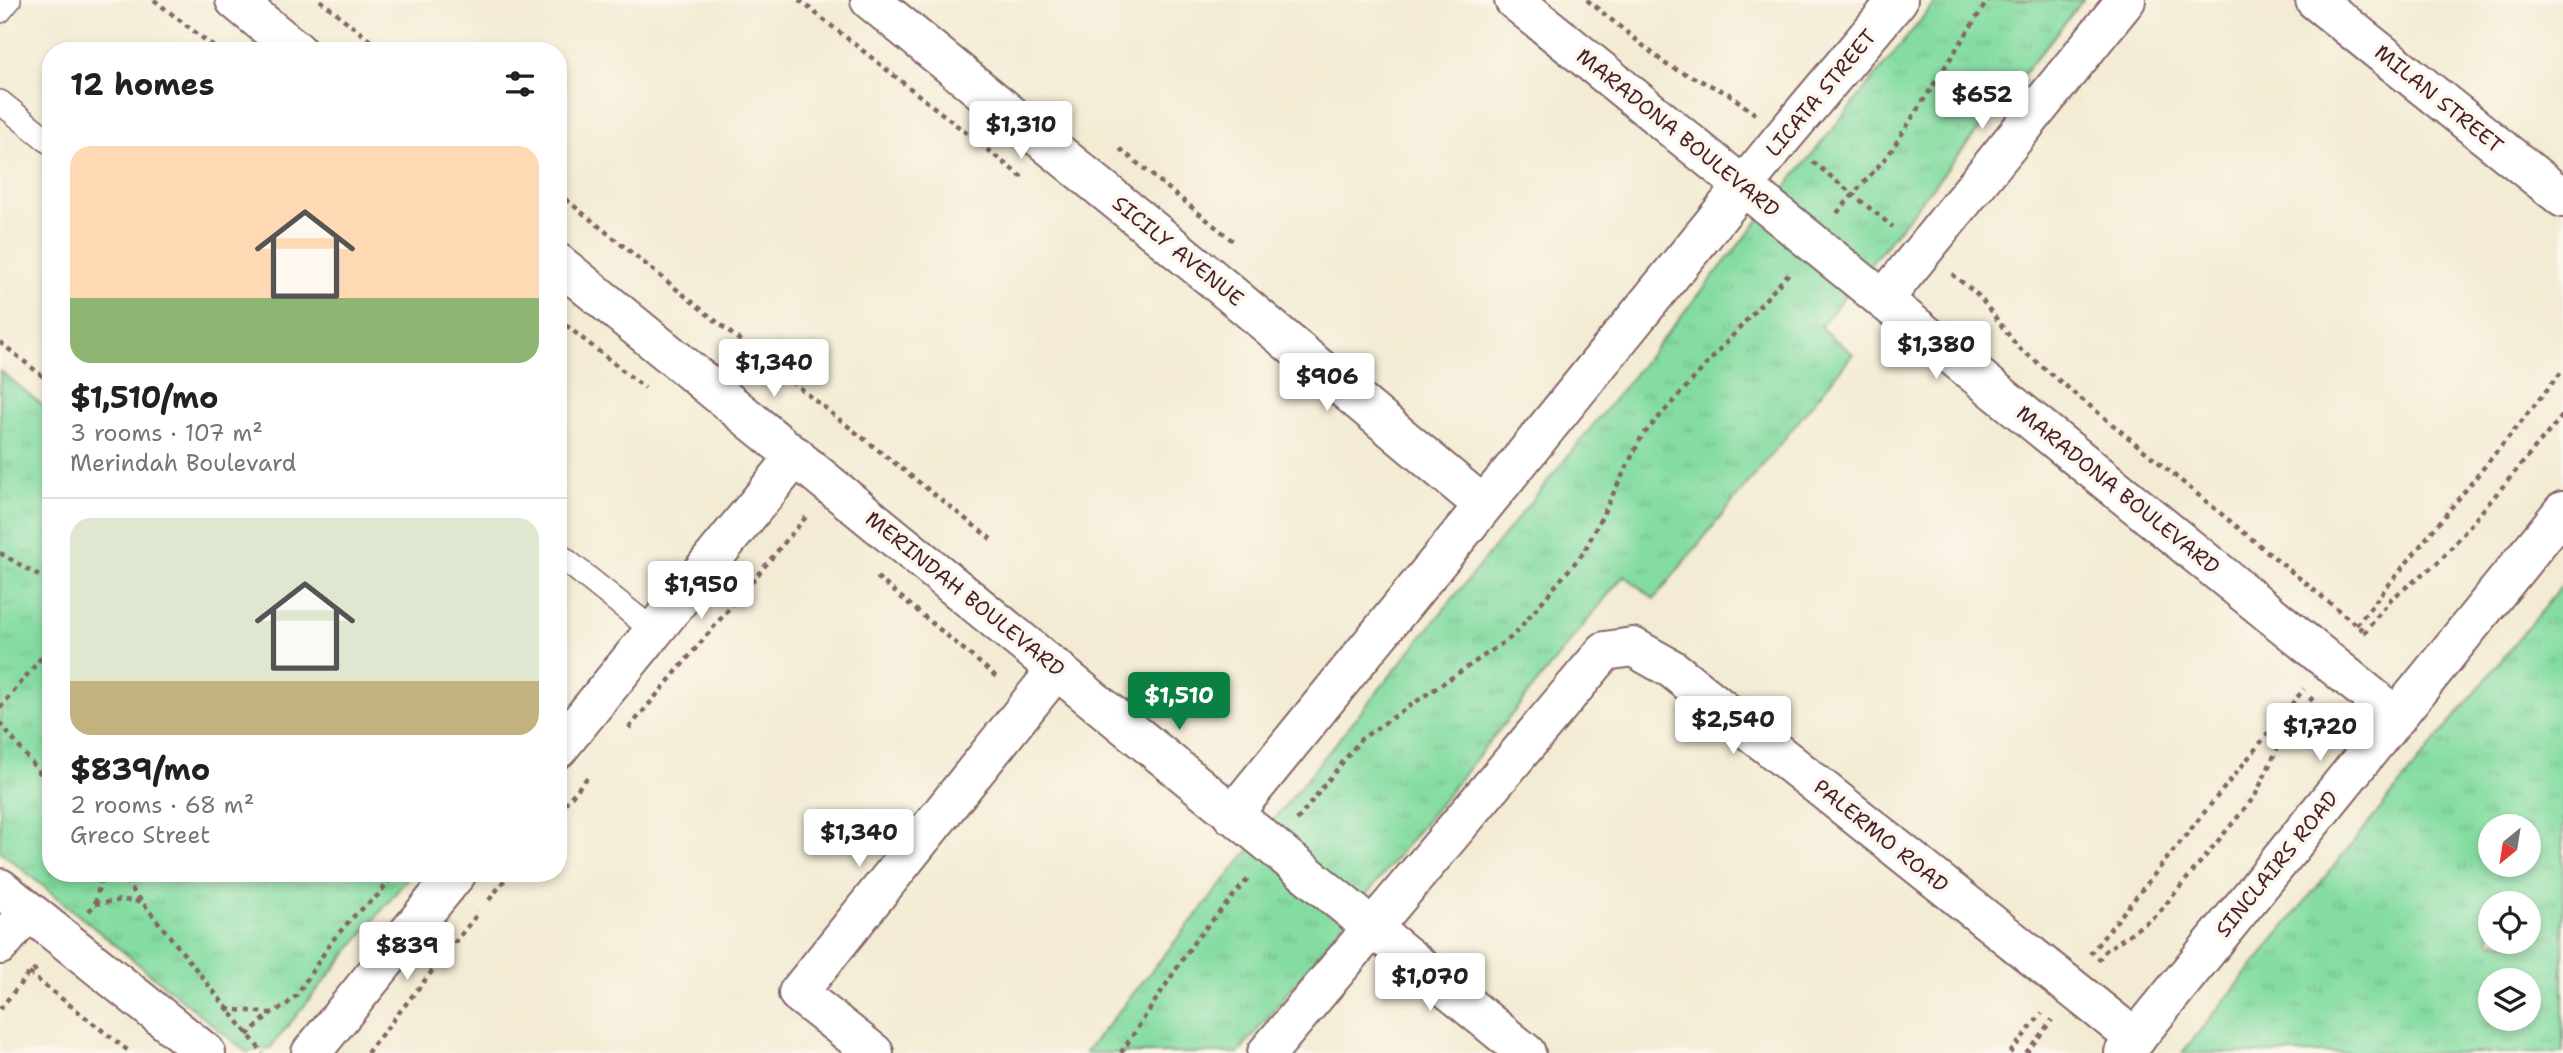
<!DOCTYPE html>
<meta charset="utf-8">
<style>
:root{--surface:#fff;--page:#f2f2f2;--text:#202124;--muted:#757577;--line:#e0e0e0;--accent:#0b8043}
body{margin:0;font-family:"Shantell Sans",sans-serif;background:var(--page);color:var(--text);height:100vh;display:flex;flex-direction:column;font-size:26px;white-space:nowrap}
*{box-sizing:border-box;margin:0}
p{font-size:23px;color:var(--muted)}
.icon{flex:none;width:38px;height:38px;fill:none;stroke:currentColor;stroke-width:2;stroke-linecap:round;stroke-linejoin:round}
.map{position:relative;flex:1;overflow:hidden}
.panel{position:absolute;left:42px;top:42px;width:525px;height:840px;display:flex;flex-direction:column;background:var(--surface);border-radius:28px;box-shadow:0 4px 10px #0003}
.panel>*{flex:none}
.needle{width:46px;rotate:210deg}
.fabs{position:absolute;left:2478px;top:814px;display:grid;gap:14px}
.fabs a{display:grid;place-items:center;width:63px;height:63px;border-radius:50%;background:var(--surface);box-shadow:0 4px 10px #0003;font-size:35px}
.price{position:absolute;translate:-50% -60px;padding:0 16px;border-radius:7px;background:#fff;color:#222;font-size:23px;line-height:46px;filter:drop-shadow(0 2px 4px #0008)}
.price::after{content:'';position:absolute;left:50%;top:42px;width:21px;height:16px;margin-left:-10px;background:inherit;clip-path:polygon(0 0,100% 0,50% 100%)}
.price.current{background:var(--accent);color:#fff}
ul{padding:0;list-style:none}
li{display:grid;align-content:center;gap:14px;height:371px;padding:0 28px}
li+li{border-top:2px solid var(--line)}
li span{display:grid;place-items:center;height:217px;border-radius:21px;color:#555}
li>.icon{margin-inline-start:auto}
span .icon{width:126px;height:126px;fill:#fffc;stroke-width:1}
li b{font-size:30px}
h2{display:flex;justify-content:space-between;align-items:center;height:84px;padding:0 28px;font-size:30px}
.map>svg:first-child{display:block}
.park{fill:url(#park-tufts);stroke:#677e66;stroke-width:2;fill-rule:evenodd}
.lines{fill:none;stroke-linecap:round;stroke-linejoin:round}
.lane-casing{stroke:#856666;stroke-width:26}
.street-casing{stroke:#856666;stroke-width:42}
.secondary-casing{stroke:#856666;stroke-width:42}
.path{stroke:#856666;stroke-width:4.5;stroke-dasharray:5 5;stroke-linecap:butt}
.lane{stroke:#fff;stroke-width:23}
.street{stroke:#fff;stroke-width:38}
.secondary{stroke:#fff;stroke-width:38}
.labels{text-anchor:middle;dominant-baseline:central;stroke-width:7;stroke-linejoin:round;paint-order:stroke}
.street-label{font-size:21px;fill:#4a1f2b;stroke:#fbf7ec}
</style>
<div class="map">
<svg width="2563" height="1053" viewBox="0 0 2563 1053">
<defs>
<pattern id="park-tufts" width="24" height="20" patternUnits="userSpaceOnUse" patternTransform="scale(1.75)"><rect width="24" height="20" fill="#84dca1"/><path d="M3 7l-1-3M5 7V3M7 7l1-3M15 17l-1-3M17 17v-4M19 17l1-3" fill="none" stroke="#74bc8b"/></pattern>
</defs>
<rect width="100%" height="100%" fill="#fbf7ec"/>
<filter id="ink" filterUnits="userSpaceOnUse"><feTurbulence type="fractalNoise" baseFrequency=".0143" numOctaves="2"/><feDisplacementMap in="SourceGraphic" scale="14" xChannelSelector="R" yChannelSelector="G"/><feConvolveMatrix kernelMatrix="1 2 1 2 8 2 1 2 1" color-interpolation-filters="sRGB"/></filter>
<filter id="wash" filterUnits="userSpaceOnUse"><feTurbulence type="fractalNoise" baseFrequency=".00686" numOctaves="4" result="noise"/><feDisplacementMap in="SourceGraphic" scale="28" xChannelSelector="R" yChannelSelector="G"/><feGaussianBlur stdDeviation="1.57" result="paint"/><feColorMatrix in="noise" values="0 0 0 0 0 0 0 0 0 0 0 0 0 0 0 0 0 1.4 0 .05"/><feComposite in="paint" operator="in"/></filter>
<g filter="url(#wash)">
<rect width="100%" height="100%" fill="#f3ebd3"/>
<!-- park -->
<g class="park">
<polygon points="1937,0 2083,0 1820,327 1853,354 1654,599 1624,575 1239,1053 1085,1053"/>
<polygon points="0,371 51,412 51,873 412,873 270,1048 246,1052 0,851"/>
<path d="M2563,584V1053H2182ZM2529,826V864H2490V826ZM2490,903H2529V942H2490ZM2490,980H2529V1018H2490Z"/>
</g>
</g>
<g filter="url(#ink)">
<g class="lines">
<!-- lane casing -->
<g class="lane-casing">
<g id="lane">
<polyline points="0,11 9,0"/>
<polyline points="0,102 51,143"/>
<polyline points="558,554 654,631"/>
</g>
</g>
<!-- street casing -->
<g class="street-casing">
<g id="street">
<polyline points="235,0 297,51"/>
<polyline points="870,0 1208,275 1483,505"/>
<polyline points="2315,0 2563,198"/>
<path d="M558,263C882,525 1202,791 1526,1053"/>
<polyline points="1883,300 2126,0"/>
<polyline points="558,749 796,456"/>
<polyline points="1232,815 1783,137 1898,0"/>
<polyline points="0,888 206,1053"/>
<polyline points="0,945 28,911"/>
<polyline points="311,1053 457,873"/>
<polyline points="874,1053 798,993 1057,669"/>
<polyline points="1267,1053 1605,651 1633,647 1672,669 2136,1039"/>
</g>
</g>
<!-- secondary casing -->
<g class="secondary-casing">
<g id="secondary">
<polyline points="1514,0 2397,717"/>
<polyline points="2124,1053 2563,511"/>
</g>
</g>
<!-- path -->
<g class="path">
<polyline points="154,0 219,51"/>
<polyline points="320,0 383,51"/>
<polyline points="799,0 1023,178"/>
<polyline points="1587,0 1667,65 1729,94 1755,114"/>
<polyline points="1120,149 1233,241"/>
<polyline points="1813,162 1893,227"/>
<polyline points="558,193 759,356 991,539"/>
<polyline points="1837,213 1889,154 1988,0"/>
<polyline points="1952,274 1979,296 2017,346 2365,632"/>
<polyline points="558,319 645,388"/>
<polyline points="0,342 51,383"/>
<polyline points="749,369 759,356"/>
<polyline points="0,553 51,583"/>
<polyline points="877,577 999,679"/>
<polyline points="2356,625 2563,370"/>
<polyline points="2364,633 2391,599 2440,561 2563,415"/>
<polyline points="0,708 51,646"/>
<polyline points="0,723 51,787"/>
<polyline points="629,728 806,517"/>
<polyline points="558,794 567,802"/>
<polyline points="558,812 587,778"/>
<polyline points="1297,820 1361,739 1513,636 1584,552 1642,436 1790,272"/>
<polyline points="119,873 263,1053"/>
<polyline points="489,900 510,873"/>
<polyline points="95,904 122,900 141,902"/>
<polyline points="89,911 95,904 102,873"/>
<polyline points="2090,954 2304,689"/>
<polyline points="2098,961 2105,951 2157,915 2255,796 2287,728 2313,697"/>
<polyline points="29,973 131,1053"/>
<polyline points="0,1009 29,973 39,968"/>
<polyline points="227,1009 270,1013"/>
<polyline points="247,1035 271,1013 285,1006 296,996 332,941 354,916 378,895 395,873"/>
<polyline points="367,1053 479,912"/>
<polyline points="1121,1053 1196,939 1249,878"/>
<polyline points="2010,1053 2042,1013"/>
<polyline points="2026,1053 2052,1020"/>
</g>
<!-- lane -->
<use href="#lane" class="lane"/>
<!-- street -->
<use href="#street" class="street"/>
<!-- secondary -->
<use href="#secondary" class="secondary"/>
</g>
</g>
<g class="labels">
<!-- street labels -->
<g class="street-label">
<text transform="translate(1821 93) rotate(-50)">LICATA STREET</text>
<text transform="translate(2439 99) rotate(39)">MILAN STREET</text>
<text transform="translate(1678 133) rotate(39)">MARADONA BOULEVARD</text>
<text transform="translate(1178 251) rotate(39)">SICILY AVENUE</text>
<text transform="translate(2118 490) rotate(39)">MARADONA BOULEVARD</text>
<text transform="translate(965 594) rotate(39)">MERINDAH BOULEVARD</text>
<text transform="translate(1881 836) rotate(39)">PALERMO ROAD</text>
<text transform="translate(2277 864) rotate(-51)">SINCLAIRS ROAD</text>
</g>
</g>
</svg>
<div class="fabs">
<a><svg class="needle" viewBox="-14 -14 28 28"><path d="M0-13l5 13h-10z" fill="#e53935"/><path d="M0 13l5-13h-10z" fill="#757577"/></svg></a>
<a><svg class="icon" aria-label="locate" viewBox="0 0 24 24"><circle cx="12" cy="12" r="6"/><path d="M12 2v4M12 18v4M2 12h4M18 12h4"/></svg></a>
<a><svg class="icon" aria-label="layers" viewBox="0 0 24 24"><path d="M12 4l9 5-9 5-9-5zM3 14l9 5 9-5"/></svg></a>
</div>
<b class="price" style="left:1982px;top:131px">$652</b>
<b class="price" style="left:1021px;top:161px">$1,310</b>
<b class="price" style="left:1936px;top:381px">$1,380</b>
<b class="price" style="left:774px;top:399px">$1,340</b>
<b class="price" style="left:1327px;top:413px">$906</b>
<b class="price" style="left:701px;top:621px">$1,950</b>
<b class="price current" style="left:1179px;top:732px">$1,510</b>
<b class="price" style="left:1733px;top:756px">$2,540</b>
<b class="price" style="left:2320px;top:763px">$1,720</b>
<b class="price" style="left:859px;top:869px">$1,340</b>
<b class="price" style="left:407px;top:982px">$839</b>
<b class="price" style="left:1430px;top:1013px">$1,070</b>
<section class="panel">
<h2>12 homes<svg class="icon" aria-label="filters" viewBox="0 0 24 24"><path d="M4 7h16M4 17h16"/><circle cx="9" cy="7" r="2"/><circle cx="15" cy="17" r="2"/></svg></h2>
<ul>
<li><span style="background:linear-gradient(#ffd9b3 70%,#8fb573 0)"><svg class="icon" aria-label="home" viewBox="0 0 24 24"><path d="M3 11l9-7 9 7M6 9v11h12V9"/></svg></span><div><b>$1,510/mo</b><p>3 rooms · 107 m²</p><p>Merindah Boulevard</p></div></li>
<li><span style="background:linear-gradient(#dfe7d0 75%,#c2b280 0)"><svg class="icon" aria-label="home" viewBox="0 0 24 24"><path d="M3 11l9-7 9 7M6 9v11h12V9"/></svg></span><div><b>$839/mo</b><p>2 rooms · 68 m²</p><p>Greco Street</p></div></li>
</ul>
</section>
</div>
